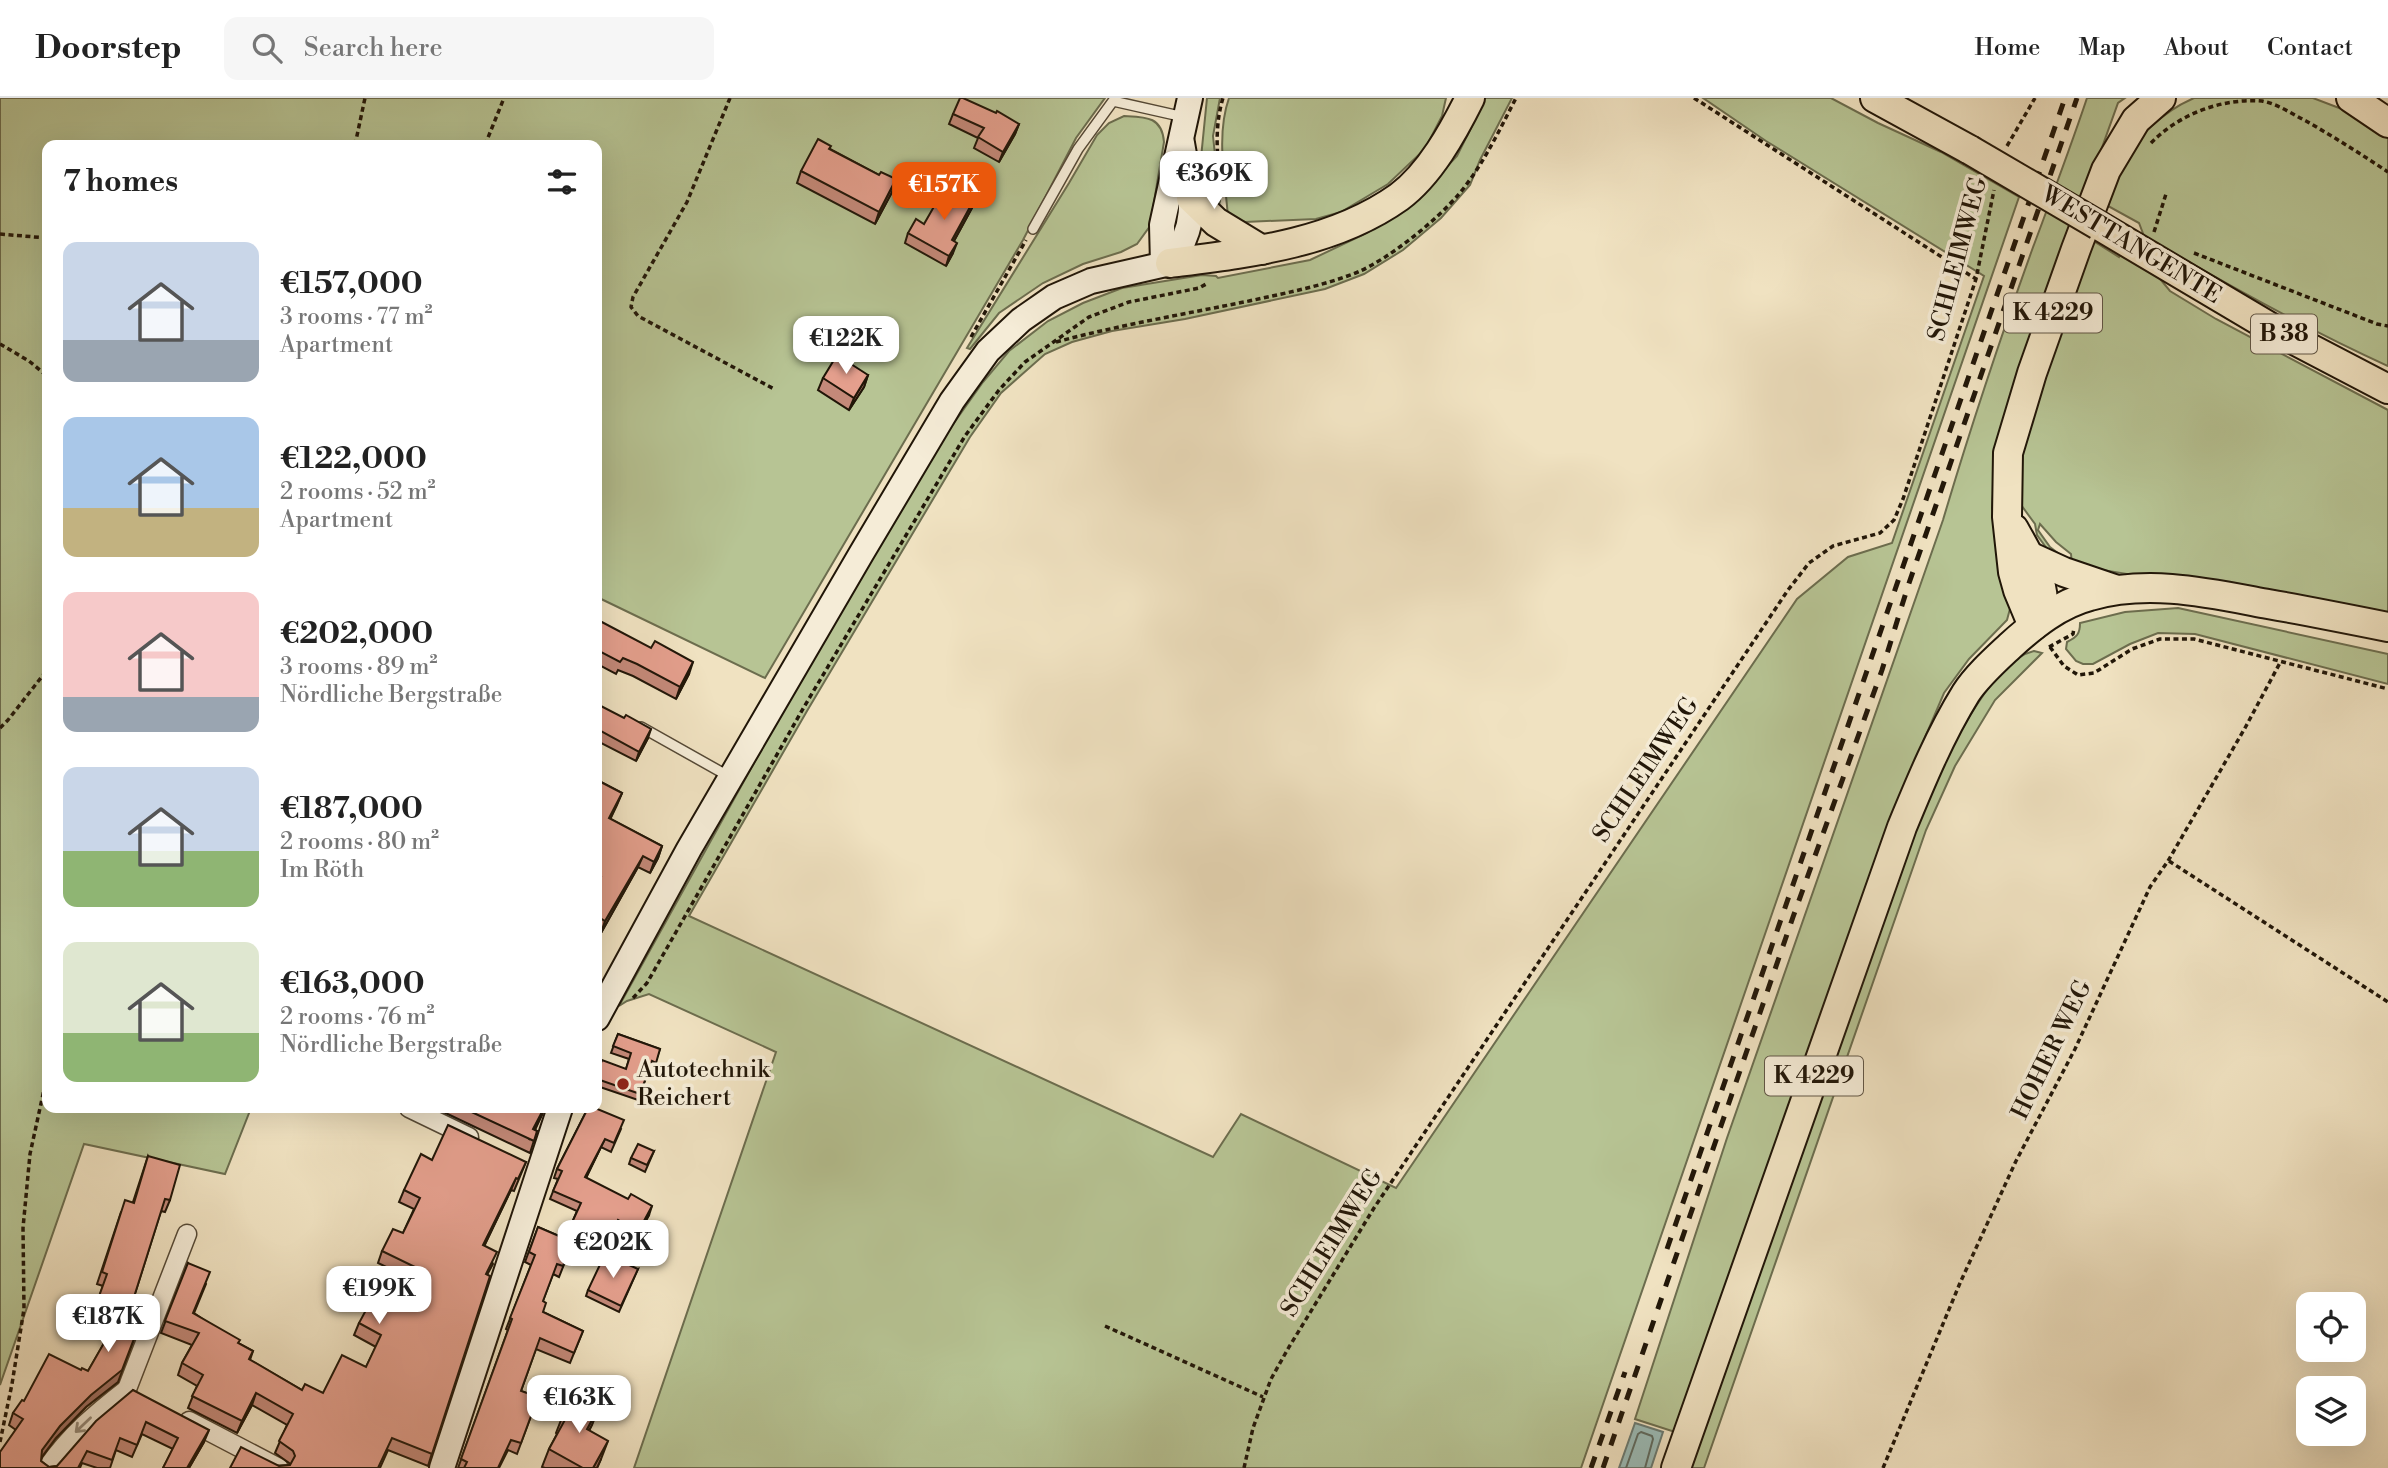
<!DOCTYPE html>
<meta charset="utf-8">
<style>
:root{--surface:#fff;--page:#f6f6f6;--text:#222;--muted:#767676;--line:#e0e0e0;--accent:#ea580c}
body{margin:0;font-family:"Libre Bodoni",serif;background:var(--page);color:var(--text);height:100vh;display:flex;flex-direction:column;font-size:26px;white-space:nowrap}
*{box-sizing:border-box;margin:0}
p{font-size:23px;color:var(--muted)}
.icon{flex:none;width:38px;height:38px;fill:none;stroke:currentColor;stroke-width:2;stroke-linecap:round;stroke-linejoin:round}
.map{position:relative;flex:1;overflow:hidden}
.sheet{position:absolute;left:42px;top:42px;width:560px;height:973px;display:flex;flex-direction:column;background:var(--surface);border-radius:14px;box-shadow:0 7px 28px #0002}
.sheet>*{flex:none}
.buttons{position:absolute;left:2296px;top:1194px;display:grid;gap:14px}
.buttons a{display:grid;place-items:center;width:70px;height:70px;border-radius:14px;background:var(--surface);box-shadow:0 7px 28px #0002;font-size:35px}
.price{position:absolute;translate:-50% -60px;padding:0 16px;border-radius:14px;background:#fff;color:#222;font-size:23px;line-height:46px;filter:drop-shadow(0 2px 4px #0008)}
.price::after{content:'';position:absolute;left:50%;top:42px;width:21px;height:16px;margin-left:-10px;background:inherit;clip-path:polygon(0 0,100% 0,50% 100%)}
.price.current{background:var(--accent);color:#fff}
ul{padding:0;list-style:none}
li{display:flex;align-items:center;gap:21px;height:175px;padding:0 21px}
li span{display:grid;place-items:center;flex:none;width:196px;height:140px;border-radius:14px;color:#555}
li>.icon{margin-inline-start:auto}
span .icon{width:84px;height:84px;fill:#fffc;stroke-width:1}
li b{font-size:30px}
h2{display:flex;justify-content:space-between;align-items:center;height:84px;padding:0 21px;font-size:30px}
header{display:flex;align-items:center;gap:42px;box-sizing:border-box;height:98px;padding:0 35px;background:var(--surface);border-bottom:2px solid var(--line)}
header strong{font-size:33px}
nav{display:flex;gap:38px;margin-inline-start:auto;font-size:24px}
.search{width:490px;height:63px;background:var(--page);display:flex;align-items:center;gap:18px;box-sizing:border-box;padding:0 24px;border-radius:14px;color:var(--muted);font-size:26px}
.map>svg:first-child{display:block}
.green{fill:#b7c494;stroke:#6c6d4e;stroke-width:2}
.water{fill:#9bbdb9;stroke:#6a7a72;stroke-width:2}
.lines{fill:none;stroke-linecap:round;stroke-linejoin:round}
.shore{stroke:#5e6a60;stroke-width:2}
.lane-casing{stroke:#554936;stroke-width:12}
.street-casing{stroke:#554936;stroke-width:21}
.secondary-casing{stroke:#211608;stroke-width:28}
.primary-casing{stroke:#211608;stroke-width:32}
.path{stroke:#211608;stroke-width:3.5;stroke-dasharray:5 3.5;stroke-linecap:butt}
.lane{stroke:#f5ecd7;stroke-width:9}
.street{stroke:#f5ecd7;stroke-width:18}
.secondary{stroke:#f5ecd7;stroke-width:24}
.primary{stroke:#f0e2c1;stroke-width:28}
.rail{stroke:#211608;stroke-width:5;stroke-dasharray:12 12;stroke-linecap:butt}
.primary-bridge-casing{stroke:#211608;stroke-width:32;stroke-linecap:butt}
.primary-bridge{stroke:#f0e2c1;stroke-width:28}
.wall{fill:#c48979;stroke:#211608;stroke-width:2}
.shaded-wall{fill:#a06f63;stroke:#211608;stroke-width:2}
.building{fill:#e49f8d;stroke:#211608;stroke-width:2}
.oneway{stroke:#968c7a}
.poi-dot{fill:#8f2418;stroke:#f5ecd7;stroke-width:2.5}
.labels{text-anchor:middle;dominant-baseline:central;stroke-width:7;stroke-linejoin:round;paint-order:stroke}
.shield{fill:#f5ecd7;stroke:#615646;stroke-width:2}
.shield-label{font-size:23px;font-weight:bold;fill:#211608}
.street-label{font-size:24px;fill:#211608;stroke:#f5ecd7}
.poi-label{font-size:24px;fill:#211608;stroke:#f5ecd7;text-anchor:start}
</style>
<header>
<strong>Doorstep</strong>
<div class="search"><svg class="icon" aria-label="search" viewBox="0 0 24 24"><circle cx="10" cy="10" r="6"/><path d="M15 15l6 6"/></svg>Search here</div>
<nav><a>Home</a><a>Map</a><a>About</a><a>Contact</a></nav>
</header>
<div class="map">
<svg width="2388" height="1370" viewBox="0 0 2388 1370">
<rect width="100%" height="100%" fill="#f0e2c1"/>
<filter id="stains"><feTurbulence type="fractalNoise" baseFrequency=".00286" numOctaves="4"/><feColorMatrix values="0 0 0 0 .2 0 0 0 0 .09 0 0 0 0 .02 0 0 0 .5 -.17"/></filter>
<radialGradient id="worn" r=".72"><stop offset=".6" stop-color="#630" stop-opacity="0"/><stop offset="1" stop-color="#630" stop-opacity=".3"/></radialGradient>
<!-- green -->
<g class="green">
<polygon points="0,0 1105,0 1076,40 1023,142 765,580 597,499 597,47 47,47 47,1010 251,1010 225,1076 84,1046 0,1287"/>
<polygon points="1207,0 1220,0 1213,38 1220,103 1218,110 1207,98 1200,70"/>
<path d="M1229,0H1446L1442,18L1425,51L1388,86L1341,114L1316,121L1245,124L1228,119C1225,80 1216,37 1229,0Z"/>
<polygon points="1481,0 1512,0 1480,62 1470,87 1441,120 1403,152 1364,176 1325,191 1185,221 1112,233 1072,244 1045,256 1001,295 970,339 807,613 689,818 1213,1059 1241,1016 1396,1090 1797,501 1848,459 1892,445 1984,178 1766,43 1703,0 1831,0 1878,25 1941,54 2019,99 1581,1370 634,1370 776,954 649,896 627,903 619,908 789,602 922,370 983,284 1009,253 1048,223 1083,205 1122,190 1202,177 1216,178 1218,180 1310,162 1367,135 1416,102 1457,58 1473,26"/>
<path d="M2087,0H2125L2118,5L2040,222L1996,356L1992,410L2011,507L2007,522L1969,561L1944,595L1917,658L1675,1334L1635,1321L1727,1040L1943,422C1970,331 2000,241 2032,152C2051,101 2070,51 2087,0Z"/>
<path d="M2194,0H2313L2347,13L2388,39V268C2304,230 2224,185 2144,138L2139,125L2108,108C2112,96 2115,83 2120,71C2133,40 2164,13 2194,0Z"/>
<path d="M1124,18C1145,19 1162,18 1164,44L1150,128L1137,146L1121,154L1083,166L1043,185L999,215L970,251L967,250L1069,85L1097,37L1109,25Z"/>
<polygon points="2087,139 2119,159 2121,155 2156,176 2170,193 2216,221 2388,312 2388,519 2072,467 2071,456 2056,444 2040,426 2038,432 2050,449 2063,459 2048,452 2037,437 2035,426 2016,400 2009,366"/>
<path d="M2178,510L2388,556V586L2195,536L2158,535L2130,546L2093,566H2083L2076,563L2066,551L2067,544C2077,539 2080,536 2080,525L2125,514Z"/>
<path d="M2034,553L2042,555L1995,602L1955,668L1926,732L1704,1370H1689L1915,729C1934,686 1985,564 2034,553Z"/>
</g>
<!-- water -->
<polygon class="water" points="1635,1325 1663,1334 1651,1370 1619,1370"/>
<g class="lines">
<!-- shore -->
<polyline class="shore" points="1626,1370 1638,1336 1641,1334 1652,1338 1653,1341 1645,1370"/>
<!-- lane casing -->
<g class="lane-casing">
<g id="lane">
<polyline points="1033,131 1078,51 1113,3 1184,19"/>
<polyline points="641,629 730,679"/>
</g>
</g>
<!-- street casing -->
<g class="street-casing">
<g id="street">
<polyline points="409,1010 469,1039"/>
<polyline points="127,1291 187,1136"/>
<polyline points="189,1323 279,1370"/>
<path d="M47,1370C70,1337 96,1315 127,1291"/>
</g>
</g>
<!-- secondary casing -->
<g class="secondary-casing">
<g id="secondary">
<polyline points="1163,166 1162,127 1190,0"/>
<path d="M597,920L689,751L861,456L952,303L988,253L1021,222L1054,199L1091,183L1170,165C1202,123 1190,93 1182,45"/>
<polyline points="442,1370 560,1010"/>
</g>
</g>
<!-- primary casing -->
<g class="primary-casing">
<g id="primary">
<polyline points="1875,0 1970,52"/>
<polyline points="2351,0 2388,25"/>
<polyline points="1191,100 1216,124 1262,152"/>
<polyline points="2098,127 2275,232 2388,291"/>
<path d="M1170,165C1248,155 1333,146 1399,99C1430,76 1453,34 1470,0"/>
<path d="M2014,431C2024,449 2047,486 2042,508C2040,514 2035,521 2033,528"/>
<polyline points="2029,458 2064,474 2114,491"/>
<polyline points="2033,528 2018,492 2013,474 2007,419 2008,355 2032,275 2076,151 2106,72 2136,22 2161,0"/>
<path d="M1676,1370L1902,729C1921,683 1940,637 1966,595C1977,578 1995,562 2010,548C2033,527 2059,506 2090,498C2149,481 2209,495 2268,506C2308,513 2348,521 2388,529"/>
</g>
</g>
<!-- path -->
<g class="path">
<polyline points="730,0 687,104 633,199 631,209 638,218 774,291"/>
<polyline points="1694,0 1976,181"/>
<path d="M2151,45C2179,16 2222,0 2262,3C2278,6 2292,16 2306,23C2334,39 2361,56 2388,74"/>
<polyline points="355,47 365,0"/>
<polyline points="485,47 504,0"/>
<polyline points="2007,48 2035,0"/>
<path d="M1222,98C1218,65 1213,33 1223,0"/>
<polyline points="2154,134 2166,96"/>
<polyline points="0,136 47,140"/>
<polyline points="2194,155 2377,226 2388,228"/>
<polyline points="971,239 1026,142"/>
<path d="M1056,244C1120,227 1185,216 1249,203C1286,195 1323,188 1358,174C1390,160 1436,123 1459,96C1483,67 1499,33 1516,0"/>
<polyline points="0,246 29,263 47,278"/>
<polyline points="2049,549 2073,536 2074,530"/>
<polyline points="2050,549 2064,568 2078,577 2094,575 2132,551 2160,541 2194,541 2388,591"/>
<polyline points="0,630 8,622 47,572"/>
<polyline points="2169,763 2388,904"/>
<polyline points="633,900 647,885 804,609 965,338 999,292 1025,264 1089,219 1129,204 1199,190 1208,185"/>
<polyline points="1105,1228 1263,1299"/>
<polyline points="0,1344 12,1286 24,1211 23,1130 30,1056 47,978"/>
<polyline points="1244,1370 1253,1330 1271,1281 1289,1249 1374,1110 1788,492 1809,465 1833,448 1880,435 1894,422 1903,401 1976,181 1994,92"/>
<polyline points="1883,1370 1960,1185 2016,1063 2075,951 2150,789 2168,763 2245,630 2281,563"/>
</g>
<!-- lane -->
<use href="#lane" class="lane"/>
<!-- street -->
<use href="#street" class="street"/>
<!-- secondary -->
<use href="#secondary" class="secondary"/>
<!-- primary -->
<use href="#primary" class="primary"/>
<!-- rail -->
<g class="rail">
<polyline points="1667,1151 2065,0"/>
<polyline points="1591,1370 1625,1274"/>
<polyline points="1603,1370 1793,819 1882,572 1908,488 2077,0"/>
</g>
<!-- primary-bridge casing -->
<g class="primary-bridge-casing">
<polyline id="primary-bridge" points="1970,52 2098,127"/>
</g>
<!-- primary-bridge -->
<use href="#primary-bridge" class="primary-bridge"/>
</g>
<!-- wall -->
<g class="wall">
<polygon points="953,16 1019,26 1015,36 999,64 974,50 978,40 949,26"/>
<polygon points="830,51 879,77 892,94 875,126 797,85 801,73"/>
<polygon points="976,98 973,108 954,143 953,155 946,168 905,145 908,135 924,126 945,110"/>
<polygon points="868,277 864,289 849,312 818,292 823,280"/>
<polygon points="597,525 689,576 676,601 633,578 618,572 616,576 597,566"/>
<polygon points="597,606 648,640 636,663 597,643"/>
<polygon points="597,682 622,695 610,721 662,748 658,760 650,775 638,769 601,835 597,832"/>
<polygon points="618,936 660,951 653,971 650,969 638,1002 597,988 597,977 626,971 629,961 611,955"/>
<polygon points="435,1010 545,1010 535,1032 537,1033 530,1055"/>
<polygon points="588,1010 621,1031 611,1054 601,1049 586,1080 649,1117 635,1142 615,1131 603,1157 566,1139 577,1113 550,1101 558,1081 554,1080 557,1071"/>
<polygon points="654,1053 645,1074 629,1066 631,1060"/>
<polygon points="148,1058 170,1102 165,1114 161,1113 134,1199 118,1284 86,1309 56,1340 42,1359 41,1363 49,1369 57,1368 133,1292 204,1344 189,1370 163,1370 173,1351 142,1336 132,1359 116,1352 110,1370 97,1370 82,1365 80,1370 0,1370 16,1332 9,1327 13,1315 24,1303 81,1272 88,1273 110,1235 89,1227 103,1188 97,1186 121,1114 133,1104"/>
<polygon points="432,1062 526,1064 514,1093 511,1092 484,1148 493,1166 487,1177 428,1368 388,1352 380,1370 230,1370 290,1367 289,1365 275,1355 287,1327 252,1307 237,1335 188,1310 197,1288 178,1277 182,1265 192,1247 161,1235 188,1165 206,1186 194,1215 238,1245 253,1253 250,1262 302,1292 323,1295 366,1269 376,1249 354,1237 359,1225 402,1198 409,1180 378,1165 382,1153 403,1135 414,1111 399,1104 404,1092"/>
<polygon points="538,1129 573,1144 559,1179 553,1176 543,1203 543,1214 583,1233 570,1265 536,1251 521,1293 538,1299 517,1356 508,1352 499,1370 458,1370 508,1232 506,1231 531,1167 525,1164"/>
<polygon points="638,1171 619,1214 586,1198 588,1192"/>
<polygon points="599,1309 589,1333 601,1361 597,1370 545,1370 542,1369 549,1351 557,1336 556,1335 563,1317"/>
</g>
<!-- shaded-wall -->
<g class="shaded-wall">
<polygon points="1019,26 1015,36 999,64 1003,54"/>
<polygon points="896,81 892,94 875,126 879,114"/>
<polygon points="976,98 973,108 949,152 952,142"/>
<polygon points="957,145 953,155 946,168 949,158"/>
<polygon points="868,277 864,289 849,312 854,300"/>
<polygon points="693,564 689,576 676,601 680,589"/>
<polygon points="651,631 648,640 636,663 639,654"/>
<polygon points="622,695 617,707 605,732 609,720"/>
<polygon points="662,748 658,760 650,775 654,764"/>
<polygon points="643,758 638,769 601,835 605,823"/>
<polygon points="544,1010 542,1017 529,1042 533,1031"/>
<polygon points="605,1041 601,1049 582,1088 585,1079"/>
<polygon points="516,1080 511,1092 479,1159 483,1147"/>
<polygon points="652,1108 649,1117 635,1142 638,1134"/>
<polygon points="148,1204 118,1284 86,1309 56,1340 38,1364 42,1352 60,1328"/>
<polygon points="256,1295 252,1307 237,1335 242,1323"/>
<polygon points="599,1309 592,1327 580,1349 587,1331"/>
<polygon points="209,1332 204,1344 189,1370 187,1370"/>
<polygon points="608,1343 601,1361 597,1370 593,1370"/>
</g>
<!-- building -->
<g class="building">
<polygon points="960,0 963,0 996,15 997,13 1019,26 1003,54 978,39 984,30 953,16"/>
<polygon points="818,41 831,48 829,51 879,77 881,74 896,81 879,114 801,73"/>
<polygon points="957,88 976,98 952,142 957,145 949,158 908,135 916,121 924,126 936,105 945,110"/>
<polygon points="837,257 868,277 854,300 823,280"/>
<polygon points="598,522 651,550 655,543 693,564 680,589 637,566 623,560 620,564 597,552 597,525"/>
<polygon points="597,606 624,620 626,617 651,631 639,654 597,631"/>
<polygon points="597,682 622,695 609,720 662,748 654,764 643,758 605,823 597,818 597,786 601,779 597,776"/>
<polygon points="618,936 660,951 656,965 652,963 640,996 597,981 597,977 602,962 626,971 631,955 613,948"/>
<polygon points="463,1010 544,1010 533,1031 537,1033 534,1043"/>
<polygon points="588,1010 595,1010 624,1022 614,1045 605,1041 585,1079 628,1101 631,1096 652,1108 638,1134 618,1122 606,1148 569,1131 581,1105 553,1093 562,1073 557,1071"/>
<polygon points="448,1027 526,1064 518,1081 516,1080 483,1147 497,1154 486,1176 490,1178 432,1356 392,1340 378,1370 230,1370 241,1349 279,1368 290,1367 295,1358 293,1353 279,1343 293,1316 256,1295 242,1323 192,1298 203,1277 182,1265 199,1235 165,1223 188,1165 210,1174 193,1215 240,1242 238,1245 253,1253 249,1261 302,1292 305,1286 323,1295 342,1257 366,1269 381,1237 359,1225 380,1186 402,1198 415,1169 382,1153 393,1131 403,1135 420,1100 404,1092 421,1056 432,1062"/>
<polygon points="638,1046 654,1053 647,1067 631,1060"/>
<polygon points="148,1058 180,1067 170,1102 165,1101 134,1199 148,1204 122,1272 91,1297 60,1328 42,1352 41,1363 49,1369 57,1368 96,1323 133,1292 209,1332 187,1370 163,1370 178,1340 146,1324 137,1347 120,1340 112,1362 87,1353 78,1370 0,1370 0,1354 23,1321 13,1315 22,1302 24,1303 49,1256 81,1272 82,1270 88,1273 116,1224 93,1215 107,1176 102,1174 125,1102 134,1105"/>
<polygon points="538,1129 573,1144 563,1168 557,1166 543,1203 546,1205 543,1214 583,1233 574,1255 540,1240 521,1293 538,1299 521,1345 511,1342 498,1370 464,1370 467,1364 461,1361 512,1221 510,1220 535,1157 529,1154"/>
<polygon points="605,1156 638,1171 621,1208 588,1192"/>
<polygon points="575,1296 599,1309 587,1331 608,1343 593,1370 583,1370 549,1351 566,1320 563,1317"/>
</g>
<!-- one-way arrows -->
<defs><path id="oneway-shaft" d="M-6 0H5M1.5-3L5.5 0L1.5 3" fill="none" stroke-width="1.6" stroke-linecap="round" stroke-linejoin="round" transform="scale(1.75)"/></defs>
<use class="oneway" href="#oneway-shaft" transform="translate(83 1327) rotate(136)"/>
<!-- markers -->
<circle class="poi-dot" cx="623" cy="986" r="7"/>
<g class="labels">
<!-- shield labels -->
<g class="shield">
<rect x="2004" y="195.5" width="98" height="39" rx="5"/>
<rect x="2251" y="216.5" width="66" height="39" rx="5"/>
<rect x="1765" y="958.5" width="98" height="39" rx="5"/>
</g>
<g class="shield-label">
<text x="2053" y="215">K 4229</text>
<text x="2284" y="236">B 38</text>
<text x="1814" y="978">K 4229</text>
</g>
<!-- street labels -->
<g class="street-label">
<text transform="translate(2131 147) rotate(31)">WESTTANGENTE</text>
<text transform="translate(1958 161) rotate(-75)">SCHLEIMWEG</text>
<text transform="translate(1646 672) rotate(-56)">SCHLEIMWEG</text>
<text transform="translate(2052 952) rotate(-64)">HOHER WEG</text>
<text transform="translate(1332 1145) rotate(-58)">SCHLEIMWEG</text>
</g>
<!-- poi labels -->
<g class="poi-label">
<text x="637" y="972">Autotechnik<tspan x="637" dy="28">Reichert</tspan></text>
</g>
</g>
<rect width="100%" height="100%" filter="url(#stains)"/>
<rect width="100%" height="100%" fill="url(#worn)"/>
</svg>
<div class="buttons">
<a><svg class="icon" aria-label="locate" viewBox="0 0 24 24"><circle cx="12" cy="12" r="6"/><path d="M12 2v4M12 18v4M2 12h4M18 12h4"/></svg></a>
<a><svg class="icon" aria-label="layers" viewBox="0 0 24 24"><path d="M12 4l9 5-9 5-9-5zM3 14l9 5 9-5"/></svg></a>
</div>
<b class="price" style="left:1214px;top:113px">€369K</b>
<b class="price current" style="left:944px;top:124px">€157K</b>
<b class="price" style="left:846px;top:278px">€122K</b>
<b class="price" style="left:613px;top:1182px">€202K</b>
<b class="price" style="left:379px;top:1228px">€199K</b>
<b class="price" style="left:108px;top:1256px">€187K</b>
<b class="price" style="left:579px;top:1337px">€163K</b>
<section class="sheet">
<h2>7 homes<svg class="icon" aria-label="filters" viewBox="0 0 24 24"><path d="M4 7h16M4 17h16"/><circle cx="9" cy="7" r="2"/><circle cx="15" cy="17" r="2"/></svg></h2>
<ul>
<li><span style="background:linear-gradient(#c9d6e8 70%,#9aa5b1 0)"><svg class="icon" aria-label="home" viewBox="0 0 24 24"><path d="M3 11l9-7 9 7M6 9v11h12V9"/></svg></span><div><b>€157,000</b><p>3 rooms · 77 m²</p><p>Apartment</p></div></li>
<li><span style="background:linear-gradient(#a9c7e8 65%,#c2b280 0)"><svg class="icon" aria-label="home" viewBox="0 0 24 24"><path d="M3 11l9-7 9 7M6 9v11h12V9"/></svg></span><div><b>€122,000</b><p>2 rooms · 52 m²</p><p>Apartment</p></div></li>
<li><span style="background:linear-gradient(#f6c9c9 75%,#9aa5b1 0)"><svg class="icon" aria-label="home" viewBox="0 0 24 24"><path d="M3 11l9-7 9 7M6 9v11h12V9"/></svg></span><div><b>€202,000</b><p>3 rooms · 89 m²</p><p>Nördliche Bergstraße</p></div></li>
<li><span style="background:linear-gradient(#c9d6e8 60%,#8fb573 0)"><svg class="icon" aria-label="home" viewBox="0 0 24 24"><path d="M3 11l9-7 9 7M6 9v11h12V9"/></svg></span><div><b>€187,000</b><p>2 rooms · 80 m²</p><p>Im Röth</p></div></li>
<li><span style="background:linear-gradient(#dfe7d0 65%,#8fb573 0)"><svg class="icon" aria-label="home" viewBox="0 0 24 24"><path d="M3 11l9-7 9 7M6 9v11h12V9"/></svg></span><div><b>€163,000</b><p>2 rooms · 76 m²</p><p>Nördliche Bergstraße</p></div></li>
</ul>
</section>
</div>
